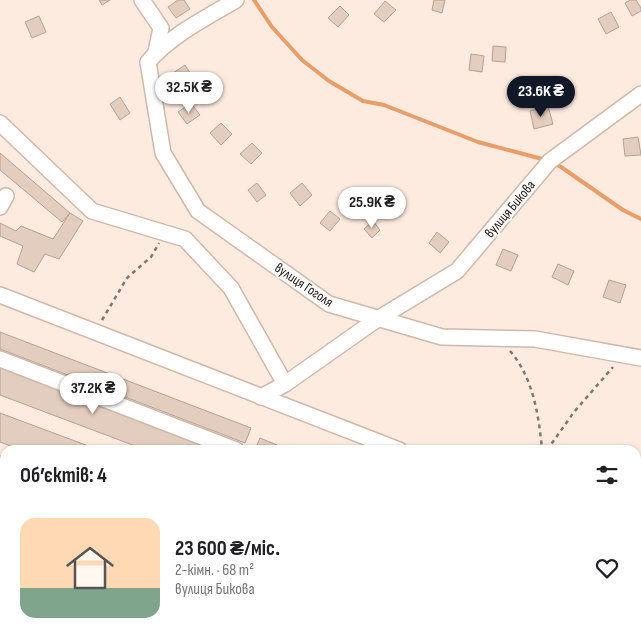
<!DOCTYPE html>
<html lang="uk">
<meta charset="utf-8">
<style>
:root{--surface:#fff;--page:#f6f6f6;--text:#202124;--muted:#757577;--line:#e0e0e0;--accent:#111827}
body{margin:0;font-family:"Sofia Sans Condensed",sans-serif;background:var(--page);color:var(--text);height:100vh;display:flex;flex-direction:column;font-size:19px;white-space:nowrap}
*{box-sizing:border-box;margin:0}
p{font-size:16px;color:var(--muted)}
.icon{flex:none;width:28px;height:28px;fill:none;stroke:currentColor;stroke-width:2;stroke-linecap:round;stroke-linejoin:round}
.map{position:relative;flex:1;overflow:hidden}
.sheet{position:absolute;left:0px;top:445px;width:641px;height:196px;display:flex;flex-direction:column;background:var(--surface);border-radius:15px 15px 0 0;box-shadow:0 1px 4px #0004}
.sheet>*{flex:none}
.price{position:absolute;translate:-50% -42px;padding:0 11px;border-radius:18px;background:#fff;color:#222;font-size:16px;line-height:32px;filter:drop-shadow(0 1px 2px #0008)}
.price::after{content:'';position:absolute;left:50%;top:30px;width:15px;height:11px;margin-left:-8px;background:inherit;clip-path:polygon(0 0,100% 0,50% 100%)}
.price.active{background:var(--accent);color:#fff}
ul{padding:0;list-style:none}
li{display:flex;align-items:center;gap:15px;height:125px;padding:0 20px}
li+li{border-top:1px solid var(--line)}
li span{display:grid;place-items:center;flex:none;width:140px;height:100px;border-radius:15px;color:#555}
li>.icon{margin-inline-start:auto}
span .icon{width:60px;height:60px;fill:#fffc;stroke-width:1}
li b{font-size:21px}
h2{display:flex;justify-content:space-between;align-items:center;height:60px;padding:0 20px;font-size:21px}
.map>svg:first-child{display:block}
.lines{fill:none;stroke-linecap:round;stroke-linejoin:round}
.stream{stroke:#e99e69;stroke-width:4}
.building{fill:#e3cdbe;stroke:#b5a092}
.minor-casing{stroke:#cfb9ab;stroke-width:18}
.path{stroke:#83766e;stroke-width:2.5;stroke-dasharray:4 4;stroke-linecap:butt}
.minor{stroke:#fff;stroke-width:15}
.labels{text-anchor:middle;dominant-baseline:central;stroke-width:4;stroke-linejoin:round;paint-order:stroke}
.street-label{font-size:14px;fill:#1b130e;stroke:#fcfcfc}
</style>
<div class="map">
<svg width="641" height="641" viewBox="0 0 641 641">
<rect width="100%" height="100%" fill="#feebdf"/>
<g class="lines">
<!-- stream -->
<g class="stream">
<polyline points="254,0 272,27 302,60 329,81 363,101 384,105 478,142 546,160"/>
<polyline points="552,163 561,167 623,210 641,219"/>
</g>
</g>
<!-- building -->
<g class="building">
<polygon points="99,0 110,0 102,5"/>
<polygon points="178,0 184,0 190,9 176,18 168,7"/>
<polygon points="434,0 445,0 442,13 432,10"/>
<polygon points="630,0 636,0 641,8 641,11 632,16 625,3"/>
<polygon points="385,1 396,10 384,22 374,14"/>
<polygon points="340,6 349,15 338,27 328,18"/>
<polygon points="611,12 619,27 606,34 598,19"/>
<polygon points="39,16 46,32 32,38 25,22"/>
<polygon points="493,46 506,47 505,62 492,61"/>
<polygon points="471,54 484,56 482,72 469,70"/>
<polygon points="185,65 194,79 183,87 173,73"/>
<polygon points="120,97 130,113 120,120 110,104"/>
<polygon points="191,103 200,115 187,124 178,112"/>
<polygon points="548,106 553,124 534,129 530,111"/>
<polygon points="221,123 232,134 221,145 210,133"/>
<polygon points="638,137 641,155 625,156 623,139"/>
<polygon points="252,143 262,153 251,164 240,154"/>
<polygon points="0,153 70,213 62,222 0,170"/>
<polygon points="257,183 266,195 257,202 248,190"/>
<polygon points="302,183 312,195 300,206 290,193"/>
<polygon points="330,211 340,219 330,231 320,223"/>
<polygon points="70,213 83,221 59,259 45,254 34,272 17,264 23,246 0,236 0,223 16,231 21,226 53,239"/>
<polygon points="373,221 380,230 372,238 364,229"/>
<polygon points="437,232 449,242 440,253 429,243"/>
<polygon points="503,249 518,255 511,271 496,265"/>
<polygon points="558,264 574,271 568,285 552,277"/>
<polygon points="609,280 626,285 620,303 603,297"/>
<polygon points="0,332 251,428 245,443 0,349"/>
<polygon points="0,367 221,450 146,450 0,395"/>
<polygon points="0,413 99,450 22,450 0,442"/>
<polygon points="260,438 289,450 255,450"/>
<polygon points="0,456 5,457 5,485 0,483"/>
<polygon points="0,502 5,504 5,535 0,533"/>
<polygon points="0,550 5,552 5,569 0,567"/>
<polygon points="636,597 641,600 641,621 636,618"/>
<polygon points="636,635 641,637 641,641 596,641 588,636"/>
<polygon points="175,636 209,636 207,641 183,641"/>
<polygon points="290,636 358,636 369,641 302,641"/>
<polygon points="394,636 463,636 474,641 406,641"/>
<polygon points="497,636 524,636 522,641 509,641"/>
<polygon points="551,636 564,636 573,641 548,641"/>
</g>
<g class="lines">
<!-- minor casing -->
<g class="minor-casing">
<g id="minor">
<polyline points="142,0 161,28 156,52"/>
<path d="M236,0C206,18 171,35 148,62L163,153L198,211L329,304L442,337L535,339L641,358"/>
<polyline points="0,123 92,211 185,239 231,288 285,384"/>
<polyline points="0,207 6,196"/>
<polyline points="0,295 399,450"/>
<polyline points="0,359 236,450"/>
<polyline points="261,397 285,384 376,320 457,271 550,161 641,94"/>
<polyline points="0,543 5,544"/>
<polyline points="636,549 641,551"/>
<polyline points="535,641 538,636"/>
</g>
</g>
<!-- path -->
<g class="path">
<polyline points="102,320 127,278 151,257 159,243"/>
<path d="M510,351C533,377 539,416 542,450"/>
<polyline points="547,450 574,412 613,367"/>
</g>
<!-- minor -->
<use href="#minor" class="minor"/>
</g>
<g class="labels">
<!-- street labels -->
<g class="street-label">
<text transform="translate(510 209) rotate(-50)">вулиця Бикова</text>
<text transform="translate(304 285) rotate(34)">вулиця Гоголя</text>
</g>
</g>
</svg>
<b class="price" style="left:189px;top:114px">32.5K ₴</b>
<b class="price active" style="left:541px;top:118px">23.6K ₴</b>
<b class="price" style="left:372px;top:229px">25.9K ₴</b>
<b class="price" style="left:93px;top:415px">37.2K ₴</b>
<section class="sheet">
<h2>Об’єктів: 4<svg class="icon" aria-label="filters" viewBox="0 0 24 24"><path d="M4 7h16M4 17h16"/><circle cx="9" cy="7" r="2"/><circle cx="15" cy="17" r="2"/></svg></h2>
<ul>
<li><span style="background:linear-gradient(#ffd9b3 70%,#7fa58c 0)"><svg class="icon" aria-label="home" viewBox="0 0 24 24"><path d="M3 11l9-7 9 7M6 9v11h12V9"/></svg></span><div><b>23 600 ₴/міс.</b><p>2-кімн. · 68 m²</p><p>вулиця Бикова</p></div><svg class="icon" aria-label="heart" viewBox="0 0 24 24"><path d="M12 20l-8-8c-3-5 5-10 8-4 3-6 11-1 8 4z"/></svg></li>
</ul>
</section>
</div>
